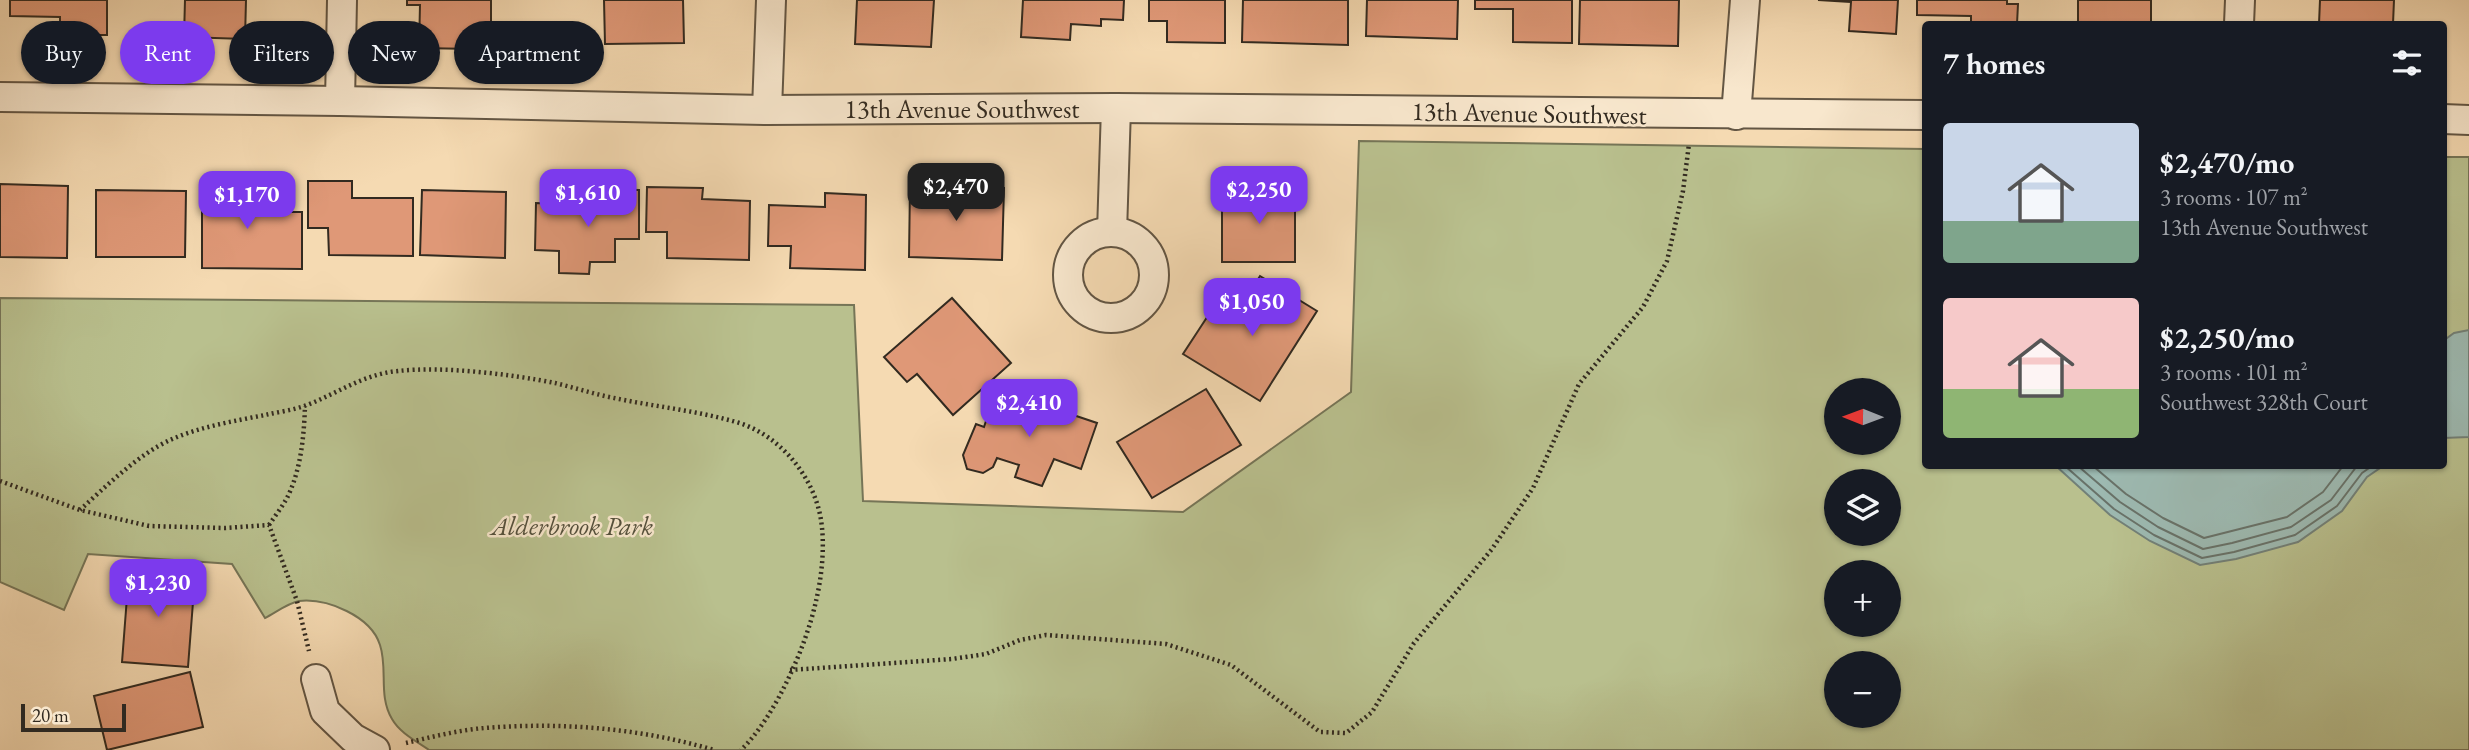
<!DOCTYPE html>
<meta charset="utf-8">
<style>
:root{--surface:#171b24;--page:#242831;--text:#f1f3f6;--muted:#9ea1a6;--accent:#7c3aed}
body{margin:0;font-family:"EB Garamond",serif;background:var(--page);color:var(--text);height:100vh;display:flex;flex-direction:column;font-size:26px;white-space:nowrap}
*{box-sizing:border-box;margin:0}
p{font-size:23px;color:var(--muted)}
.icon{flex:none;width:38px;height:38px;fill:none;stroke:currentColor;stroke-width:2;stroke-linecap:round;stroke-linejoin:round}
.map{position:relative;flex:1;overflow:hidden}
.panel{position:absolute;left:1922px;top:21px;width:525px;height:448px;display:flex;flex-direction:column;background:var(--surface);border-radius:7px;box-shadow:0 2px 5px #0004}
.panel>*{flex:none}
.guide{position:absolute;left:21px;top:21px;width:665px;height:63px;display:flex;gap:14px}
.needle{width:46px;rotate:271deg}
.controls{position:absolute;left:1824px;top:378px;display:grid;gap:14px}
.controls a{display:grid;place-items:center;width:77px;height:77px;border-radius:50%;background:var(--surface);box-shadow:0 2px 5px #0004;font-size:35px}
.scale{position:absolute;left:21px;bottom:18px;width:105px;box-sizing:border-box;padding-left:7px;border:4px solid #322a20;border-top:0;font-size:19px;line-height:24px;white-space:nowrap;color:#322a20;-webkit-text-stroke:5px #f8e7cd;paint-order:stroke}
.price{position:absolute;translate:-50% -60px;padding:0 16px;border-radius:14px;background:var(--accent);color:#fff;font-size:23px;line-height:46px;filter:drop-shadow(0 2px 4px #0008)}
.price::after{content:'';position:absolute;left:50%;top:42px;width:21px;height:16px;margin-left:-10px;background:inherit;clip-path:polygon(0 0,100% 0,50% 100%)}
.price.selected{background:#222;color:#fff}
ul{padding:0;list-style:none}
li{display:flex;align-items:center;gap:21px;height:175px;padding:0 21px}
li span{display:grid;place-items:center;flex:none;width:196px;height:140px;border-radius:7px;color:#555}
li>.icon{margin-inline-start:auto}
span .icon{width:84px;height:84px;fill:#fffc;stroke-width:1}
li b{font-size:30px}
h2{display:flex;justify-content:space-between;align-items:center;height:84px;padding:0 21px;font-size:30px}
.chip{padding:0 24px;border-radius:32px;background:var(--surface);box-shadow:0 2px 5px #0004;font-size:24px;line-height:63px}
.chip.selected{background:var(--accent);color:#fff}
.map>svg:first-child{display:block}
.green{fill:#b9c08e;stroke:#767557;stroke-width:2;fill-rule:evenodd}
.water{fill:#9dbab2;stroke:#728078;stroke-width:2}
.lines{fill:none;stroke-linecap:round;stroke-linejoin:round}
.shore{stroke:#687269;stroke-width:2}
.building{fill:#df9877;stroke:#322a20;stroke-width:2}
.minor-casing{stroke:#635644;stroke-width:32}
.path{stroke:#322a20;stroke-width:4.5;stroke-dasharray:2 3.5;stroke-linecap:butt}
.minor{stroke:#f8e7cd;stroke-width:28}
.labels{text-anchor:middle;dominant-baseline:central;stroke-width:5;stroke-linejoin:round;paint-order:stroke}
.street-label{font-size:26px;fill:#322a20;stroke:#f8e7cd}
.park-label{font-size:26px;font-style:italic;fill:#54503c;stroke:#f8e7cd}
</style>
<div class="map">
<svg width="2469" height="750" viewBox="0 0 2469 750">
<rect width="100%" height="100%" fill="#f5dab2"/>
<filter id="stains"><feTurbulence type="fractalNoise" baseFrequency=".00286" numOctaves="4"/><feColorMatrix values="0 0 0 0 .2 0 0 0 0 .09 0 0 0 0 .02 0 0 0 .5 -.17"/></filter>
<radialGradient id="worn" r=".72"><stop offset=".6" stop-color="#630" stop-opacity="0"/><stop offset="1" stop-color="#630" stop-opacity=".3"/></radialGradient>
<!-- green -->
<path class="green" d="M1359,141L1925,149V466H2443V157H2469V750H429C416,741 400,733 392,719C378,696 388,669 380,645C371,616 327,598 299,601C288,603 275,613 265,618L232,564L88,554L64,610L0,582V298L854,305L863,501L1183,512L1351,392ZM1836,390H1888V443H1836ZM1836,481H1888V534H1836ZM1836,572H1888V625H1836ZM1836,663H1888V716H1836Z"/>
<!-- water -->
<g class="water">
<polygon points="2469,330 2469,437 2443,438 2443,341 2454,333"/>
<polygon points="2056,466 2383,466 2367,477 2342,511 2298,542 2236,559 2200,565 2150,541 2110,515"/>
</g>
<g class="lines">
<!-- shore -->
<g class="shore">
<polyline points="2065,466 2114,509 2154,535 2202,558 2234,552 2295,535 2337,506 2362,473 2372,466"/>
<polyline points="2078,466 2120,502 2158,527 2203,549 2232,543 2291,527 2331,500 2357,466"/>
<polyline points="2093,466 2126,494 2163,518 2204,538 2287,517 2323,492 2343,466"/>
</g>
</g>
<!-- building -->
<g class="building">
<polygon points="10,0 107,0 107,35 60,35 60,17 10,16"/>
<polygon points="185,0 246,0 245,39 184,37"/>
<polygon points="407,0 491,0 491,31 475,31 474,49 419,48 420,5 407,5"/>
<polygon points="604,0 683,0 684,43 605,44"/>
<polygon points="857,0 934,0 931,47 855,44"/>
<polygon points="1023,0 1124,0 1123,20 1101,19 1101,26 1071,24 1070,40 1021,37"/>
<polygon points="1149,0 1225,0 1225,43 1167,42 1167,21 1149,21"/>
<polygon points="1243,0 1348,0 1348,45 1242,42"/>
<polygon points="1367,0 1458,0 1457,39 1366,36"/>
<polygon points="1475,0 1572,0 1572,43 1513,42 1513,9 1475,9"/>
<polygon points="1580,0 1679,0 1678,46 1579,44"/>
<polygon points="1818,0 1898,0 1896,34 1849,31 1851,2"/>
<polygon points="1917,0 2007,0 2007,4 2018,4 2017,24 1971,24 1971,16 1917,15"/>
<rect x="2078" y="0" width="73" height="24"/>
<polygon points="2320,0 2394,0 2393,24 2319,24"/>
<polygon points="202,181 252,181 252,212 302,212 302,269 202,268"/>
<polygon points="308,181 352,181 352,198 413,198 413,256 329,255 328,228 308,228"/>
<polygon points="0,184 68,186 67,258 0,257"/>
<polygon points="910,186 1004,188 1002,260 909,257"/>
<polygon points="647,187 703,188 702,199 750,201 749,260 667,258 667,232 646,232"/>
<polygon points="597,189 639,190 639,239 615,239 615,262 590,262 589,274 559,273 559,251 535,250 536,203 597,205"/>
<polygon points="96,190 186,191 185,257 96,257"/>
<polygon points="422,190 506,192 505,258 420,255"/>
<rect x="1222" y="191" width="73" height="71"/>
<polygon points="825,193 866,195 865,270 790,268 791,246 768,246 769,205 825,207"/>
<polygon points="1260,276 1317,311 1260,401 1183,354 1213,308 1232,320"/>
<polygon points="952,298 1011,363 953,415 917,374 907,382 884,357"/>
<polygon points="1206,389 1241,445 1152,498 1117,442"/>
<polygon points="1005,392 1097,423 1081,469 1054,459 1042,486 1015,477 1019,465 997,458 993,467 983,473 967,469 963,455 976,424 984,427 989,412 997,414"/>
<polygon points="129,571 195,576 188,667 122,662"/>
<polygon points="190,672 203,727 107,750 94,696"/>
</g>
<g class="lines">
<!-- minor casing -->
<g class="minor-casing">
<g id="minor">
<polyline points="2239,24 2240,0"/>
<polyline points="0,97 340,101 767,110 1116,108 1925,115"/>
<polyline points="340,101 342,0"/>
<polyline points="767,110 771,0"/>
<polyline points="1736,115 1745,0"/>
<polyline points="2443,119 2469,120"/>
<polyline points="1112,232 1116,108"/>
<circle cx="1111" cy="275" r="43"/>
<polyline points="316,679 325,711 353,738 375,750"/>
</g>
</g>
<!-- path -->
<g class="path">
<polyline points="0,481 80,510 149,526 225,528 269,525 297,601 309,651"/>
<path d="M80,510C105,487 139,454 170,440C199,427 234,421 265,415C278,412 294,410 307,405C338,393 364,374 398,371C443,366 510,374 555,383C576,388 597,395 619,399C658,407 698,411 736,422C779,434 814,476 821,520C825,545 822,576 816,601C806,647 775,717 741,750"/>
<path d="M269,525C275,516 282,507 287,498C301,470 304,436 305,406"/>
<polyline points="790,670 952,659 986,654 1020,640 1046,635 1166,644 1231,665 1320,732 1346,733 1372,712 1414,643 1492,549 1533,488 1579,384 1643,307 1667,261 1683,191 1689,144"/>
<path d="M406,743C431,737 459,730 485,728C562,722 640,728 714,750"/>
</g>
<!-- minor -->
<use href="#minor" class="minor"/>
</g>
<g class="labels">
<!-- street labels -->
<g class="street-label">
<text x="962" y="109">13th Avenue Southwest</text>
<text transform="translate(1529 113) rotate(1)">13th Avenue Southwest</text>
</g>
<!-- park labels -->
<g class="park-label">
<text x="572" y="526">Alderbrook Park</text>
</g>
</g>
<rect width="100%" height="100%" filter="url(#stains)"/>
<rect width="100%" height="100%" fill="url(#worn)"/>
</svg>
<div class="controls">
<a><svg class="needle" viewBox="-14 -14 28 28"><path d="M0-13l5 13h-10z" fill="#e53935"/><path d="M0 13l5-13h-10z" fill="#9ea1a6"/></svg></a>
<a><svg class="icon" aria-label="layers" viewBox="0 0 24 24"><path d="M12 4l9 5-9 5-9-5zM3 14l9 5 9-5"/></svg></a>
<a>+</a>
<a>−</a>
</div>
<div class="scale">20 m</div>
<b class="price selected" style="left:956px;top:223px">$2,470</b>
<b class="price" style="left:1259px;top:226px">$2,250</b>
<b class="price" style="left:588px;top:229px">$1,610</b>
<b class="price" style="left:247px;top:231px">$1,170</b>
<b class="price" style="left:1252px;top:338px">$1,050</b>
<b class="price" style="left:1029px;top:439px">$2,410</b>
<b class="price" style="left:158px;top:619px">$1,230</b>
<div class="guide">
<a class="chip">Buy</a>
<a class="chip selected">Rent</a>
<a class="chip">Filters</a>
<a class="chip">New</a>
<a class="chip">Apartment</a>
</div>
<section class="panel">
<h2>7 homes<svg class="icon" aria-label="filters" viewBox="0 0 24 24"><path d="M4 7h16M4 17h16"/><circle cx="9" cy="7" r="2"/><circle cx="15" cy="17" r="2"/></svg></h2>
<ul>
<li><span style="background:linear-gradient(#c9d6e8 70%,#7fa58c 0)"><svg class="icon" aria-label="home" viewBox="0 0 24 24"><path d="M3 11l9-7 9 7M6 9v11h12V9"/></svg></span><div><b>$2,470/mo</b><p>3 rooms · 107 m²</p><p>13th Avenue Southwest</p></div></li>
<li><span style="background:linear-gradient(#f6c9c9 65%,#8fb573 0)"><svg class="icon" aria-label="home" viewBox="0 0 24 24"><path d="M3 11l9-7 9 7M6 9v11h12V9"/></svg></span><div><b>$2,250/mo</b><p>3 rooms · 101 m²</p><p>Southwest 328th Court</p></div></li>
</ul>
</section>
</div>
